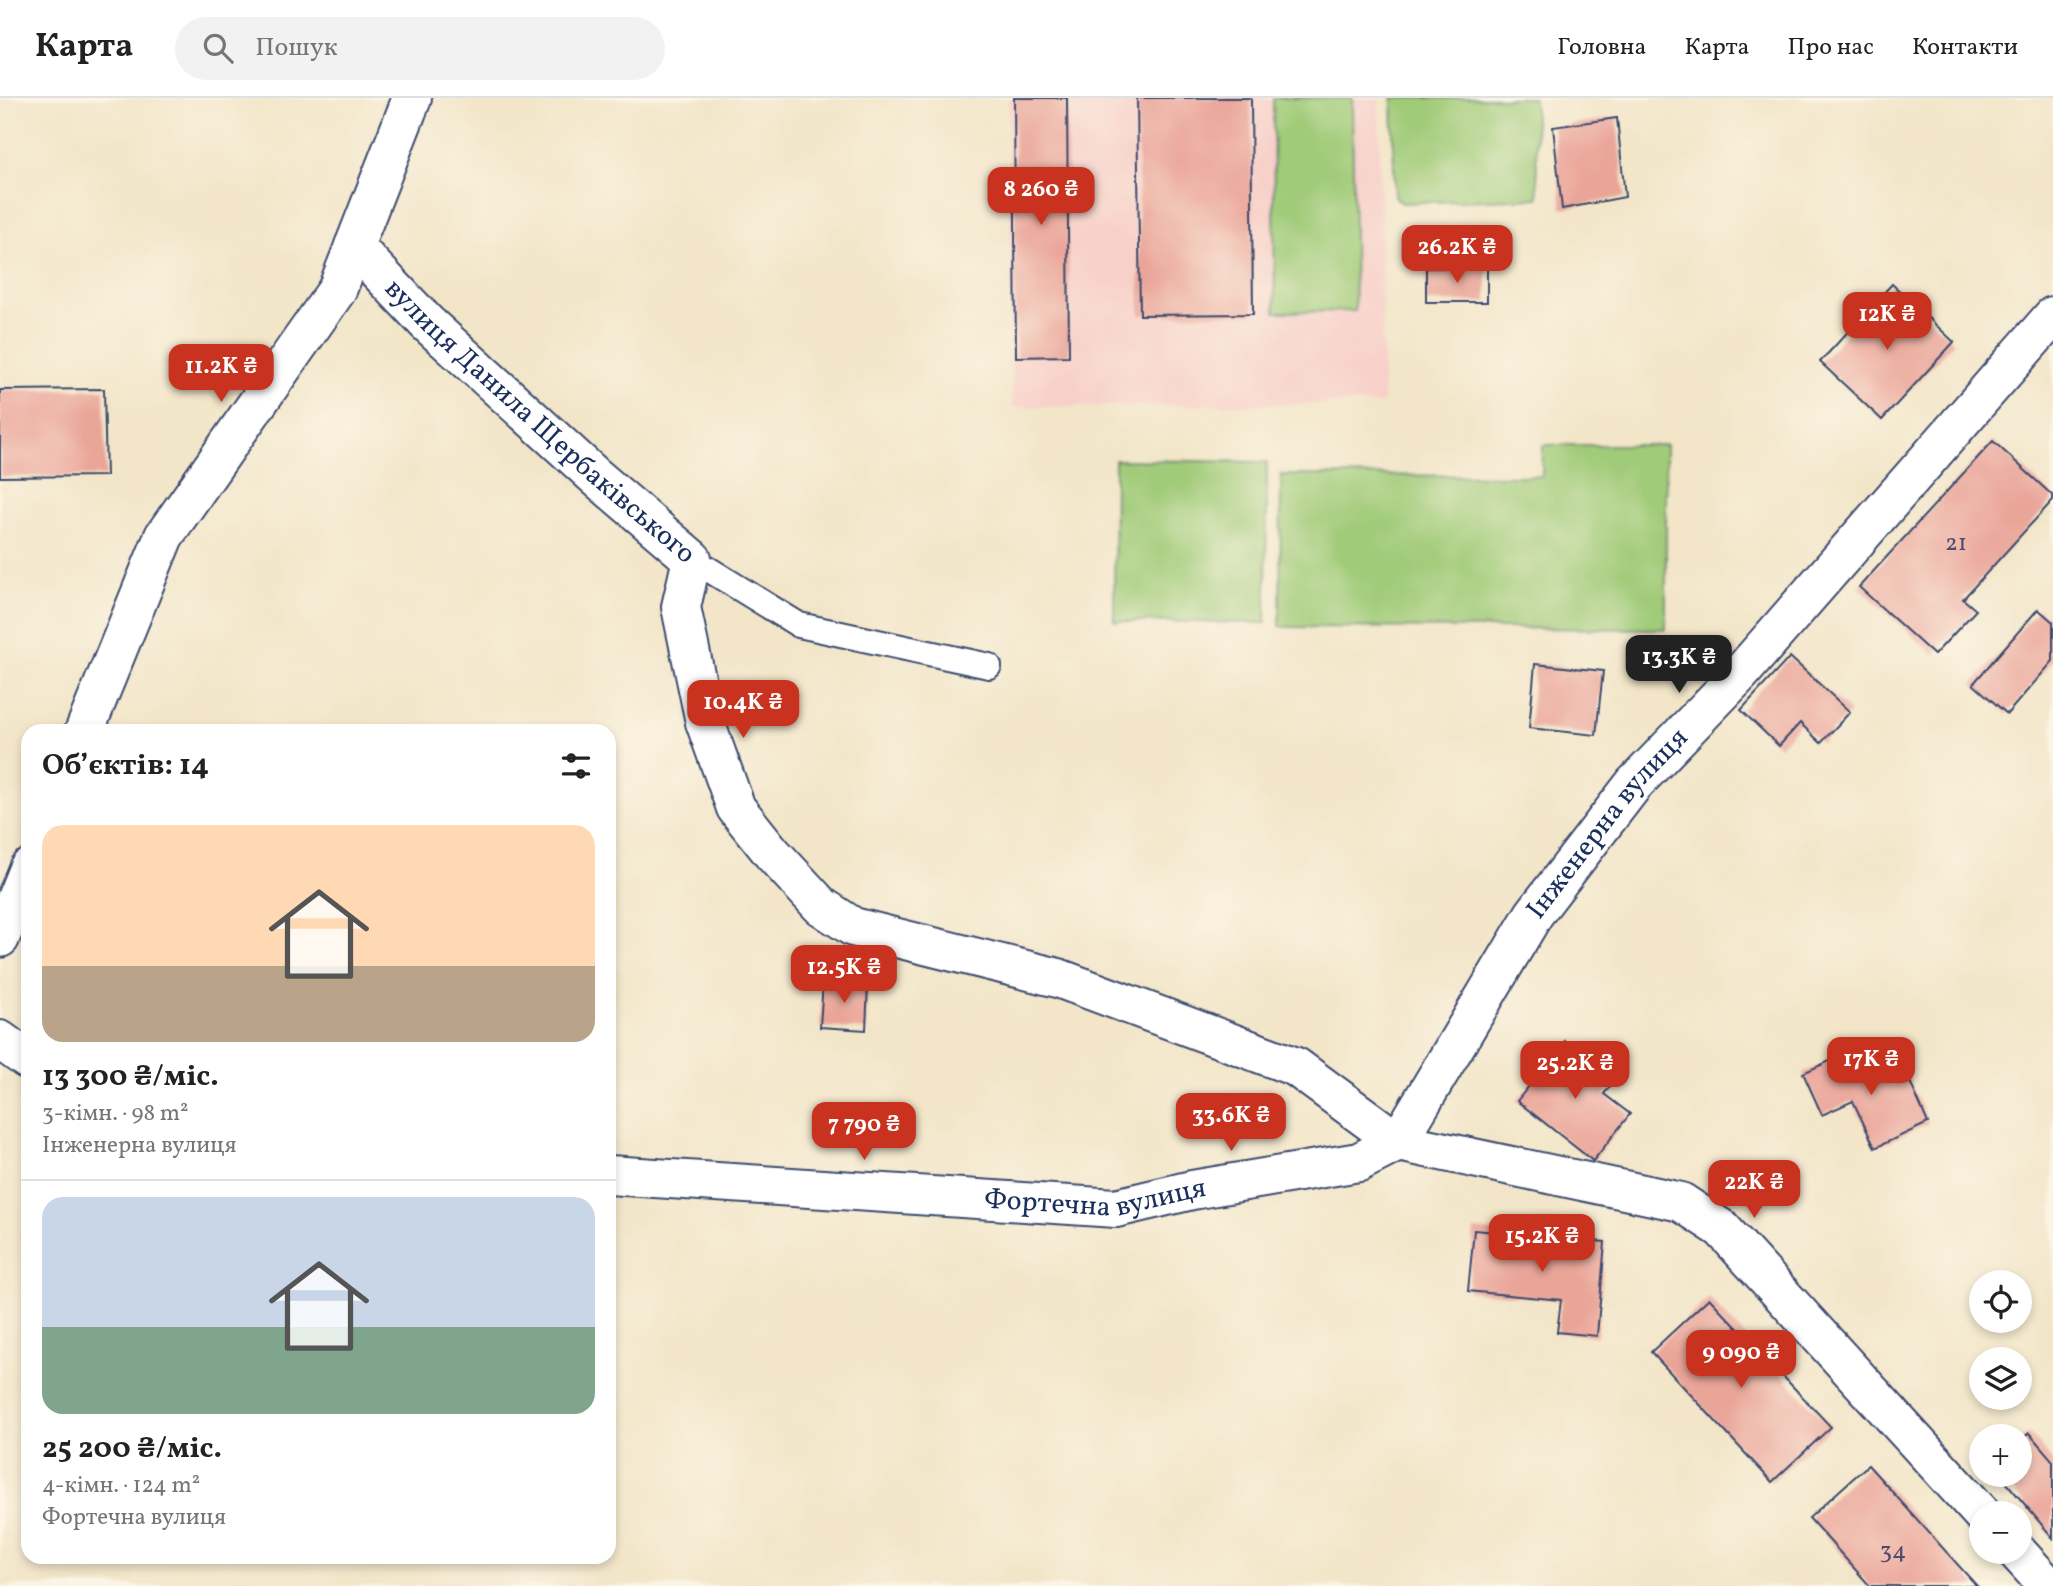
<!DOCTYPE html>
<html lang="uk">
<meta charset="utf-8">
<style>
:root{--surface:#fff;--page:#f2f2f2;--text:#222;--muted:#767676;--line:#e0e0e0;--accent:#c8321e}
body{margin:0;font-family:Vollkorn,serif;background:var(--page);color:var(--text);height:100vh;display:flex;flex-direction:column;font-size:26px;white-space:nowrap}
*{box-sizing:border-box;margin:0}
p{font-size:23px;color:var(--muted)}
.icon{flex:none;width:38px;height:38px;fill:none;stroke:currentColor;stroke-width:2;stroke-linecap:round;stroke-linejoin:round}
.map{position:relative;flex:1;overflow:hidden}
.drawer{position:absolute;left:21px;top:626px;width:595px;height:840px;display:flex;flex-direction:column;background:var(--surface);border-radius:21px;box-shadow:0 4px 10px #0003}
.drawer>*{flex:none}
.fabs{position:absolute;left:1969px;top:1172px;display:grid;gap:14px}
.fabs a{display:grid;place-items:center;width:63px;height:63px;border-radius:50%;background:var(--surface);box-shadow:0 4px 10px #0003;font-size:35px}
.price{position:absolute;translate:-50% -60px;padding:0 16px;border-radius:14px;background:var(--accent);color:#fff;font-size:23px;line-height:46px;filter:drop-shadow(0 2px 4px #0008)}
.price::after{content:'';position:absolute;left:50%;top:42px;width:21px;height:16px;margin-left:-10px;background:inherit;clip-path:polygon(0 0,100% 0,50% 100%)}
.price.selected{background:#222;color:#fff}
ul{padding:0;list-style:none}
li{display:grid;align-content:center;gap:14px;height:371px;padding:0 21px}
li+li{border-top:2px solid var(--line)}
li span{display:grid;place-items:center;height:217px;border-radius:21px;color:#555}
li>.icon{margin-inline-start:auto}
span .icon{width:126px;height:126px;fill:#fffc;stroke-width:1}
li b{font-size:30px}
h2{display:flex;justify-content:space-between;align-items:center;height:84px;padding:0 21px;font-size:30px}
header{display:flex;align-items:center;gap:42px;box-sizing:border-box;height:98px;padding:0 35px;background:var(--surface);border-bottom:2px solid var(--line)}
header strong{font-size:33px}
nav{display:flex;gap:38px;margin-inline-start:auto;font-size:24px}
.search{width:490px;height:63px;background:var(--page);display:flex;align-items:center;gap:18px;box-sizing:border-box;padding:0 24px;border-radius:38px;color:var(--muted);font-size:26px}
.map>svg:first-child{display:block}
.built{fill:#f7d0c9}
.green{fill:#a0cb78;stroke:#5e7d6b;stroke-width:2}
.building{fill:#eaa599}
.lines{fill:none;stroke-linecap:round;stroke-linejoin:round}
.service-casing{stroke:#3b4a6e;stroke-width:28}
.minor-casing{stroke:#3b4a6e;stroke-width:42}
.service{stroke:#fff;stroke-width:24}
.minor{stroke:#fff;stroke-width:38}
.labels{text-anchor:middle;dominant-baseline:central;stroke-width:7;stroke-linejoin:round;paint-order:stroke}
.number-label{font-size:24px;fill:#4f4c6d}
.street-label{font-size:28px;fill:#1b2f5e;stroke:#fcf5e5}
</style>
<header>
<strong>Карта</strong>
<div class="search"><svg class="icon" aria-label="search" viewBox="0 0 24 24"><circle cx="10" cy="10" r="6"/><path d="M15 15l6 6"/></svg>Пошук</div>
<nav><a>Головна</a><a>Карта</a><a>Про нас</a><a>Контакти</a></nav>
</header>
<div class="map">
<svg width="2053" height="1488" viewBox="0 0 2053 1488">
<rect width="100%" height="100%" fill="#fcf5e5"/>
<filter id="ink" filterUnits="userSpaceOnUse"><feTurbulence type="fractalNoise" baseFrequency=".0143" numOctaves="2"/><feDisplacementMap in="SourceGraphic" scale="14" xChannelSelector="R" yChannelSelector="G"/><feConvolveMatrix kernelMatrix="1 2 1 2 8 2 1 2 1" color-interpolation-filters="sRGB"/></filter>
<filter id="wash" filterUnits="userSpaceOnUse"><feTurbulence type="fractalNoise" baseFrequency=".00686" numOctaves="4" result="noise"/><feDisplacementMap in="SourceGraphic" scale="28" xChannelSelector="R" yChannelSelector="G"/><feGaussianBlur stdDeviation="1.57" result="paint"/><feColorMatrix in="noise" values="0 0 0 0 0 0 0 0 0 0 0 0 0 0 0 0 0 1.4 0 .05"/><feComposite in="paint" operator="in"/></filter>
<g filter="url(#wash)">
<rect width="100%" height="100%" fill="#f2e5c8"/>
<!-- built -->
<polygon class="built" points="1008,0 1379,0 1383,305 1012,309"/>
<!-- green -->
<g class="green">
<polygon points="1273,0 1352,0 1355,213 1275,214"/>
<polygon points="1392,0 1534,0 1538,100 1402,105 1395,98"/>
<polygon points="1543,347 1666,347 1666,531 1280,529 1281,377 1542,378"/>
<polygon points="1115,362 1267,364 1266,525 1114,523"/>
</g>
<g id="blocks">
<!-- building -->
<g class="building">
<polygon points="1014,0 1067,0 1069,258 1016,259"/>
<polygon points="1137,0 1251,0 1253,216 1140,217"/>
<polygon points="1617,20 1625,99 1562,111 1553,29"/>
<polygon points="1487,169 1487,204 1426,204 1426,170"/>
<polygon points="1892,186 1954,244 1882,322 1820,264"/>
<polygon points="104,291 106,378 0,379 0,292"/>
<polygon points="1993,343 2053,398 2053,402 1963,501 1976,512 1934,557 1859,489"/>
<polygon points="2038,511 2053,524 2053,563 2007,616 1973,586"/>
<polygon points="1790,559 1850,614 1821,645 1800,625 1779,648 1741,612"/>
<polygon points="1535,566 1603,573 1596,637 1529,630"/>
<polygon points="823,883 868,885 866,932 820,929"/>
<polygon points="1565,943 1614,983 1604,996 1630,1016 1593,1063 1517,1003"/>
<polygon points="1898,956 1928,1025 1875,1050 1853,1003 1822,1017 1803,975 1834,961 1843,981"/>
<polygon points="1474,1132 1605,1144 1597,1238 1557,1234 1561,1202 1468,1193"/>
<polygon points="1709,1200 1831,1329 1772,1384 1651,1254"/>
<polygon points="2029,1335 2053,1363 2053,1440 2000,1377 2020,1377 2020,1343"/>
<polygon points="1868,1367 1977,1488 1870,1488 1809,1420"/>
</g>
</g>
</g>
<g filter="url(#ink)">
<use href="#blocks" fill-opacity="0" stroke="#3b4a6e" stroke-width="2"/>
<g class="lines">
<!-- service casing -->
<g class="service-casing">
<polyline id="service" points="692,461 799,527 989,568"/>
</g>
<!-- minor casing -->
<g class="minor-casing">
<g id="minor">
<path id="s1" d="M354,148L427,225L596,379L692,461L681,509L705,624L736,710L772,755L821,808L853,829L1058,880L1296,969L1398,1044"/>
<polyline points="84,634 164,438 337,192 412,0"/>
<polyline points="0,840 28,771"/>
<polyline points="0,942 28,962"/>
<path id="s2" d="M1398,1044L1534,816L1634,686L1740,576L2053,218"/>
<path id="s3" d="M609,1077L1116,1110L1192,1092L1359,1064L1398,1044L1681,1104L1722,1131L1982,1416"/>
<polyline points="2017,1454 2048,1488"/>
</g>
</g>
<!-- service -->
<use href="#service" class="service"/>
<!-- minor -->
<use href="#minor" class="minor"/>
</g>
</g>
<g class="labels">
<!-- number labels -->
<g class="number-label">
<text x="1956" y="446">21</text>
<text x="1893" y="1454">34</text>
</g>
<!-- street labels -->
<g class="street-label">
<text stroke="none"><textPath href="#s1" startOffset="256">вулиця Данила Щербаківського</textPath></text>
<text stroke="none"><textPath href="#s2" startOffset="382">Інженерна вулиця</textPath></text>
<text stroke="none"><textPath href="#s3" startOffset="488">Фортечна вулиця</textPath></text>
</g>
</g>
</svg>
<div class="fabs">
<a><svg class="icon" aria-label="locate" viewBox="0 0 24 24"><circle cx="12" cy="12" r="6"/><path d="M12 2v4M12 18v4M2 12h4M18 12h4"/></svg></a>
<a><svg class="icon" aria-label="layers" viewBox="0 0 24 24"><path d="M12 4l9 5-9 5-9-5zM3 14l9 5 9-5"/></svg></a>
<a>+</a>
<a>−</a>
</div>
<b class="price" style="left:1041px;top:129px">8 260 ₴</b>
<b class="price" style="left:1457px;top:187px">26.2K ₴</b>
<b class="price" style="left:1887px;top:254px">12K ₴</b>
<b class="price" style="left:221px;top:306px">11.2K ₴</b>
<b class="price selected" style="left:1679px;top:597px">13.3K ₴</b>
<b class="price" style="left:743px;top:642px">10.4K ₴</b>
<b class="price" style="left:844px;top:907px">12.5K ₴</b>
<b class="price" style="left:1871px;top:999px">17K ₴</b>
<b class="price" style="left:1575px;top:1003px">25.2K ₴</b>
<b class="price" style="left:1231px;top:1055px">33.6K ₴</b>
<b class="price" style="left:864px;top:1064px">7 790 ₴</b>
<b class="price" style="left:1754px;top:1122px">22K ₴</b>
<b class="price" style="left:1542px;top:1176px">15.2K ₴</b>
<b class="price" style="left:1741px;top:1292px">9 090 ₴</b>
<section class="drawer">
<h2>Об’єктів: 14<svg class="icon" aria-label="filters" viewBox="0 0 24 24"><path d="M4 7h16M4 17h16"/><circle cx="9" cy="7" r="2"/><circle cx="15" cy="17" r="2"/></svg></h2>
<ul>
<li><span style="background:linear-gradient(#ffd9b3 65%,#b9a48a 0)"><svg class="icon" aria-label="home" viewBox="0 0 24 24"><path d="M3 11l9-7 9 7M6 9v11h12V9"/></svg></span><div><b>13 300 ₴/міс.</b><p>3-кімн. · 98 m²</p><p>Інженерна вулиця</p></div></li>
<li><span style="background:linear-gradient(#c9d6e8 60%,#7fa58c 0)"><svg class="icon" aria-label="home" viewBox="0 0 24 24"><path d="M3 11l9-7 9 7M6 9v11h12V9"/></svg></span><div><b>25 200 ₴/міс.</b><p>4-кімн. · 124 m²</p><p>Фортечна вулиця</p></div></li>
</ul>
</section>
</div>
